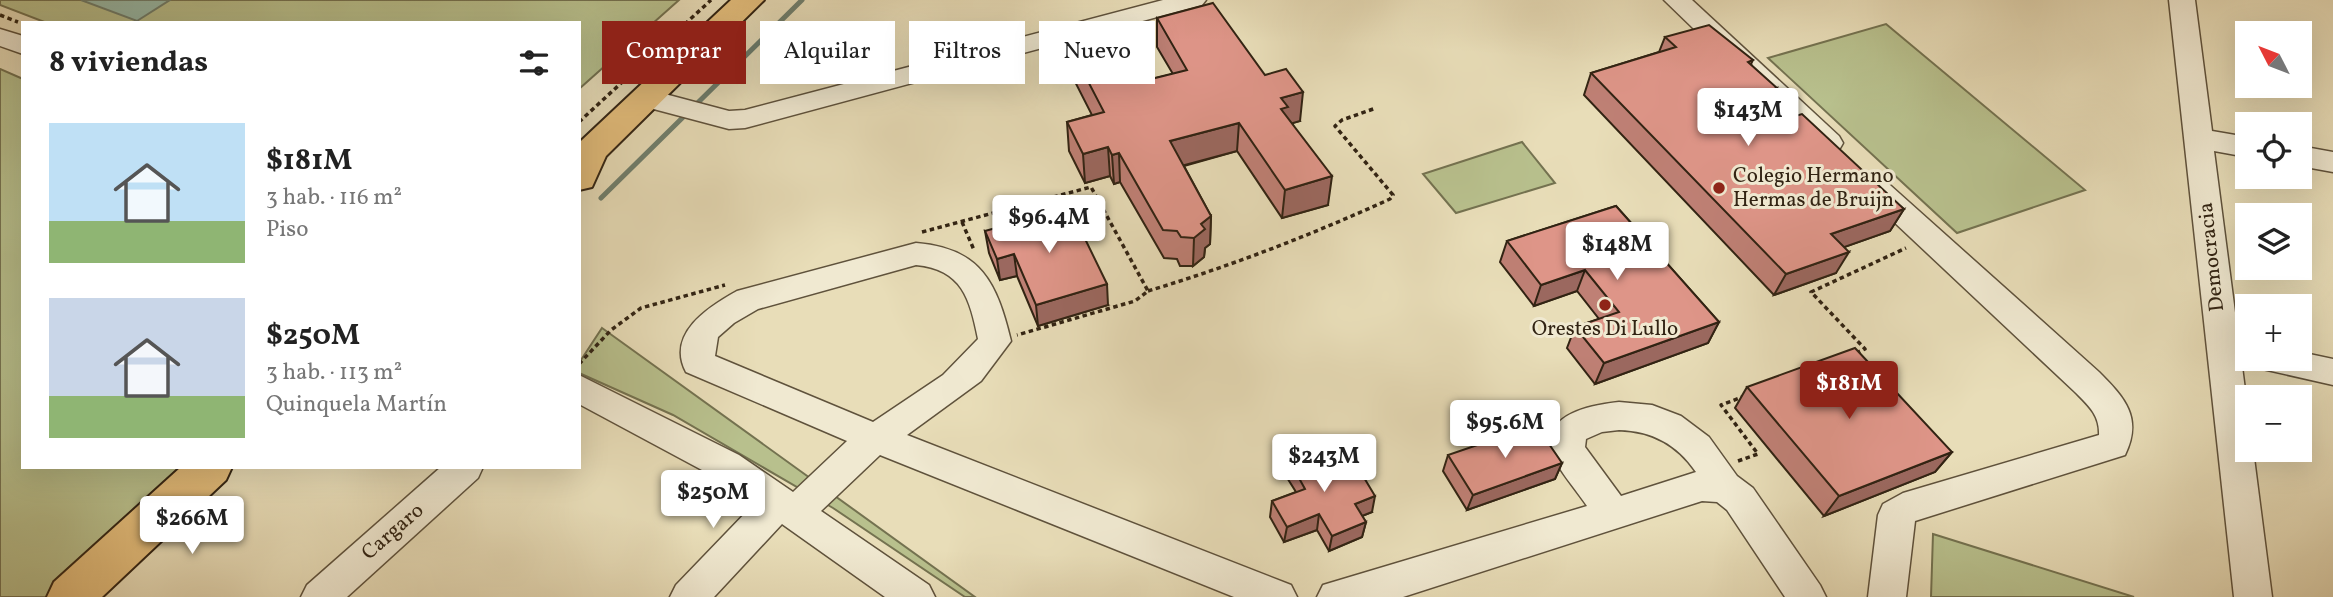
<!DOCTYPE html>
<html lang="es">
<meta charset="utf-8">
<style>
:root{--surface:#fff;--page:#f6f6f6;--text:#222;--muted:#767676;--accent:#8f2418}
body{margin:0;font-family:Vollkorn,serif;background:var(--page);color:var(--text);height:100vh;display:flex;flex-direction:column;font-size:26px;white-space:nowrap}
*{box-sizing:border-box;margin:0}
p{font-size:23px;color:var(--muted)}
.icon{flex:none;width:38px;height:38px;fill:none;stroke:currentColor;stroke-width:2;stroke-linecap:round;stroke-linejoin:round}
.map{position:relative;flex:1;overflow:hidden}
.drawer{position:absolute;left:21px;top:21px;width:560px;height:448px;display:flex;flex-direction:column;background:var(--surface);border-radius:0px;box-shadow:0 7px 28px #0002}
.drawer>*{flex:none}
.top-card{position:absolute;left:602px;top:21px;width:665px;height:63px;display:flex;gap:14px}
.needle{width:46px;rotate:312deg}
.fabs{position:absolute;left:2235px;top:21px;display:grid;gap:14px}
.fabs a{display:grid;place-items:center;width:77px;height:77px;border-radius:0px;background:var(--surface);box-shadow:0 7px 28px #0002;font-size:35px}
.price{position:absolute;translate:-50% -60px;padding:0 16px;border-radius:7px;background:#fff;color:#222;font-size:23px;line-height:46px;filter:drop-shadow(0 2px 4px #0008)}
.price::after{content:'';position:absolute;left:50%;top:42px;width:21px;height:16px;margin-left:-10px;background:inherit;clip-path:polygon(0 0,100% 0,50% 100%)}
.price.active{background:var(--accent);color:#fff}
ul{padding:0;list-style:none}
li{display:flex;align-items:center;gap:21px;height:175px;padding:0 28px}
li span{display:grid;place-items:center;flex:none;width:196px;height:140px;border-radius:0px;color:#555}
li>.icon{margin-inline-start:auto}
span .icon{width:84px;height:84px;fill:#fffc;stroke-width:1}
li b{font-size:30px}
h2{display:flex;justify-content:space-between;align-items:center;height:84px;padding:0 28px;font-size:30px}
.pill{padding:0 24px;border-radius:0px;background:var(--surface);box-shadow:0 7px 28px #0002;font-size:24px;line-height:63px}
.pill.active{background:var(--accent);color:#fff}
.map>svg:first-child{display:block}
.green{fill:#b8c08d;stroke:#747250;stroke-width:2}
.water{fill:#98bcab;stroke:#6f7f6e;stroke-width:2}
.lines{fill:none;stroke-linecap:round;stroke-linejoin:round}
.stream{stroke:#6f7f6e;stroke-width:5}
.minor-casing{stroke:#5f523c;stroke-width:3}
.major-casing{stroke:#312313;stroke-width:4}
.path{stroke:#312313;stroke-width:3.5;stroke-dasharray:4.5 3.5;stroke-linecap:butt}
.minor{fill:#f0e9d1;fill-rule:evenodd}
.major{fill:#e4be7c;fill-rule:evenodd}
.wall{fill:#bf8075;stroke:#312313;stroke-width:2}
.shaded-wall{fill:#9b685f;stroke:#312313;stroke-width:2}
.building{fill:#de9588;stroke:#312313;stroke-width:2}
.poi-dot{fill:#8f2418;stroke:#f0e9d1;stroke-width:2.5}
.labels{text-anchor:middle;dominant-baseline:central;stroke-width:6;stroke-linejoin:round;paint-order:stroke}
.poi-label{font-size:21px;fill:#312313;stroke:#f0e9d1;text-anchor:start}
.street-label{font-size:21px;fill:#312313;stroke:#f0e9d1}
</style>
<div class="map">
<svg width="2333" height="597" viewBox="0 0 2333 597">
<rect width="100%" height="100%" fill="#e8ddb8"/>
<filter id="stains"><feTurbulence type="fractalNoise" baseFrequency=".00286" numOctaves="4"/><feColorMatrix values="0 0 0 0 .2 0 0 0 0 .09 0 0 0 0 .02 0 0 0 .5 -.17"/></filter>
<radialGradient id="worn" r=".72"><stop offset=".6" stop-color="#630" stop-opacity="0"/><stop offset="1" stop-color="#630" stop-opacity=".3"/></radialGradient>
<!-- green -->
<g class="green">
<polygon points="0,0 679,0 579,89 579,23 47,23 0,5"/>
<polygon points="1886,24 2085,190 1957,233 1768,58"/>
<polygon points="0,69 23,79 23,467 194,467 47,597 0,597"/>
<polygon points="1522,142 1555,183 1456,213 1423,174"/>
<polygon points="602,328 975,597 965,597 833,508 673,415 579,373 579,363"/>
<polygon points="1933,534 2134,597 1931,597"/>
</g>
<!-- water -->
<polygon class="water" points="81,0 170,0 137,21"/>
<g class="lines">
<!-- stream -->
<polyline class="stream" points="601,198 802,0"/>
<!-- minor casing -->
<g class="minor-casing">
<g id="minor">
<polygon points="1163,0 1206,0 1202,5 745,128 729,129 646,107 636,104 632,98 636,92 646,89 729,111 745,110"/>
<polygon points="1664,0 1692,0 1839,136 1843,143 1839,150 1829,153 1819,150"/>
<polygon points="2169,0 2195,0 2212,131 2247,137 2247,157 2214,151 2247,405 2247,450 2253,450 2272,597 2234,597"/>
<polygon points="0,29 23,36 23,54 0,46"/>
<polygon points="2300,146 2333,152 2333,172 2300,166"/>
<path d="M1871,174L1881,177L2099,372C2125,398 2143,418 2125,455L1915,521L1906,597H1868L1878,515L1883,504L1903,493L2099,435C2100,415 2088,405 2075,392L1861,191L1856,184L1861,177Z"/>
<path d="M916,243C981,248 997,283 1011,341L981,381L907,435L1291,585L1297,597H1234L880,455L821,511L929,585L935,597H885L782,524L714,597H670L676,585L754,504L715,477L579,404V375L739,455L793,492L847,441L686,372C666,334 708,307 737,291ZM916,265C962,269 970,299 978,339L943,375L873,422L715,356L718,337L734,323L758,309Z"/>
<polygon points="2300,352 2333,359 2333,385 2258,368 2254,359 2300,359"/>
<path d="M1619,402L1652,405L1681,416L1709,437L1737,476L1753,488L1820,585L1826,597H1785L1727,510L1717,502L1702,501L1403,597H1317L1323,585L1587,506C1578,492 1554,465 1551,450C1544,413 1592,405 1619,402ZM1619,430C1652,431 1677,444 1696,472L1621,496L1585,447L1586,439L1602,432Z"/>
<polygon points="441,467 483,467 478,478 347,597 301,597 307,585"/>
</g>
</g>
<!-- major casing -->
<g class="major-casing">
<g id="major">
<polygon points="731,0 764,0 606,156 592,187 579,190 579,143 582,140"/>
<polygon points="181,467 232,467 226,480 102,597 47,597 54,582"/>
</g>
</g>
<!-- path -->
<g class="path">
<polyline points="0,15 18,22"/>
<polyline points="579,122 711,0"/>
<polyline points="1008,211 1015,226"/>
<polyline points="962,222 974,250"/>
<polyline points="922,232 1091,187 1148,291 1135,301 1017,335"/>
<path d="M1148,291C1231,266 1311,235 1390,199L1393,195L1335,126L1342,120L1376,108"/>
<polyline points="1856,353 1865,349 1811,292 1906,248"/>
<polyline points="579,364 611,330 641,308 725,285"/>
<polyline points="1738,461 1758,454 1721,405 1745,396"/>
</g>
<!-- minor -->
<use href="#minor" class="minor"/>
<!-- major -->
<use href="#major" class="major"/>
</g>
<!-- wall -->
<g class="wall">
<polygon points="1157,18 1265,75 1300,121 1292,123 1328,205 1282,218 1237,151 1184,166 1211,216 1210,244 1205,248 1204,257 1193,266 1180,266 1177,259 1164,258 1120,182 1114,184 1110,176 1085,183 1069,151 1067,122 1092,115 1068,68 1066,39 1139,82 1173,74 1157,47"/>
<polygon points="1665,37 1753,60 1751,64 1770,104 1785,119 1904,209 1890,231 1844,247 1836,273 1774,295 1584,95 1591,73 1659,52"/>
<polygon points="1616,206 1719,322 1708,343 1595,384 1567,348 1575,327 1599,319 1577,291 1534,306 1500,262 1507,241"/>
<polygon points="985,231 1108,305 1038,326 1017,276 1000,280 989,253"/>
<polygon points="1747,387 1952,452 1935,472 1824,516 1735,408"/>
<polygon points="1448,455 1562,463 1555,479 1467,510 1443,471"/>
<polygon points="1289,460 1341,478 1372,512 1362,516 1366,522 1362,537 1329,551 1317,530 1284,542 1270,517 1272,501 1296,492 1286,476"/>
</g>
<!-- shaded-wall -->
<g class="shaded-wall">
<polygon points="1777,88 1767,110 1759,94"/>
<polygon points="1303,92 1300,121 1286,125 1278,138 1281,98"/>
<polygon points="1239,123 1237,151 1170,169 1170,141"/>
<polygon points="1108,147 1110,176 1085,183 1083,154"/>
<polygon points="1119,153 1120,182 1114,184 1112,155"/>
<polygon points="1332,176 1328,205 1282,218 1285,190"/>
<polygon points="1904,209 1890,231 1819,256 1831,234"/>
<polygon points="1211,216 1210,244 1205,248 1204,257 1193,266 1194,238 1201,224"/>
<polygon points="1849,252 1836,273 1774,295 1786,274"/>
<polygon points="1014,254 1017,276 1000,280 997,259"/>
<polygon points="1585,270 1577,291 1534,306 1541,285"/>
<polygon points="1107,284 1108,305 1038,326 1036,305"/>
<polygon points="1719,322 1708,343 1595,384 1604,363"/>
<polygon points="1952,452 1935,472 1824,516 1839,496"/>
<polygon points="1562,463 1555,479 1467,510 1473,495"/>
<polygon points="1375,496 1372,512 1352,520 1355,504"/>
<polygon points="1319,514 1317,530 1284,542 1287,527"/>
<polygon points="1366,522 1362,537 1329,551 1332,536"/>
</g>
<!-- building -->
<g class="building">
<polygon points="1213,3 1265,75 1286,69 1303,92 1281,98 1288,107 1281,109 1332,176 1285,190 1239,123 1170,141 1211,216 1201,224 1205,229 1194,238 1181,237 1177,231 1163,230 1119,153 1112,155 1108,147 1083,154 1067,122 1104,112 1066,39 1108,29 1139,82 1187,70 1157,18"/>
<polygon points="1709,25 1753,60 1748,62 1777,88 1759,94 1785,119 1802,114 1904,209 1831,234 1849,252 1786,274 1591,73 1676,47 1665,37"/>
<polygon points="1616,206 1719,322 1604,363 1575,327 1619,312 1585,270 1541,285 1507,241"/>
<polygon points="1070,208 1107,284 1036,305 1014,254 997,259 985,231"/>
<polygon points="1855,348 1952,452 1839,496 1747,387"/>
<polygon points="1536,425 1562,463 1473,495 1448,455"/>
<polygon points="1322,447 1341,478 1360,471 1375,496 1355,504 1366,522 1332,536 1319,514 1287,527 1272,501 1305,489 1289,460"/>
</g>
<!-- markers -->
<g class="poi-dot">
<circle cx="1719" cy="188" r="7"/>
<circle cx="1605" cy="305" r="7"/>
</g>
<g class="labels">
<!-- poi labels -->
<g class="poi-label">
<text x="1733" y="176">Colegio Hermano<tspan x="1733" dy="24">Hermas de Bruijn</tspan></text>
<text x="1605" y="329" text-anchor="middle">Orestes Di Lullo</text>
</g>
<!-- street labels -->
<g class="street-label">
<text transform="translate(2212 257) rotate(-96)">Democracia</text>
<text transform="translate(393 532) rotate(-41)">Cargaro</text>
</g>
</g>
<rect width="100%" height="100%" filter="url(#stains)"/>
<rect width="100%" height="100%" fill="url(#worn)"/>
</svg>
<div class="fabs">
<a><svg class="needle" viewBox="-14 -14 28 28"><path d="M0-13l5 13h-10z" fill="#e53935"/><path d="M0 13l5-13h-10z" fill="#767676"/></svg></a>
<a><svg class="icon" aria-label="locate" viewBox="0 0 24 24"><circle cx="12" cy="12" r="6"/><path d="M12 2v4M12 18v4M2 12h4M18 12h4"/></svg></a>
<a><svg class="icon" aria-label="layers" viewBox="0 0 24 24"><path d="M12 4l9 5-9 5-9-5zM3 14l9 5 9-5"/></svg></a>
<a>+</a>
<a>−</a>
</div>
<b class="price" style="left:1748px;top:148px">$143M</b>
<b class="price" style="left:1049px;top:255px">$96.4M</b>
<b class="price" style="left:1617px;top:282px">$148M</b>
<b class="price active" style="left:1849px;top:421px">$181M</b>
<b class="price" style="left:1505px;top:460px">$95.6M</b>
<b class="price" style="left:1324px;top:494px">$243M</b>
<b class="price" style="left:713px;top:530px">$250M</b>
<b class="price" style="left:192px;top:556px">$266M</b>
<div class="top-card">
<a class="pill active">Comprar</a>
<a class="pill">Alquilar</a>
<a class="pill">Filtros</a>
<a class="pill">Nuevo</a>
</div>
<section class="drawer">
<h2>8 viviendas<svg class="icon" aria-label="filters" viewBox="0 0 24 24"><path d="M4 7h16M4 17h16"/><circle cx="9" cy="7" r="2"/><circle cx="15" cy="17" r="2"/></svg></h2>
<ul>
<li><span style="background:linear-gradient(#bfe0f5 70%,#8fb573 0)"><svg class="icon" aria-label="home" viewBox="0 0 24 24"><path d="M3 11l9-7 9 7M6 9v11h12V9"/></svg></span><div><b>$181M</b><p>3 hab. · 116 m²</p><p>Piso</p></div></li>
<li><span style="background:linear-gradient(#c9d6e8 70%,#8fb573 0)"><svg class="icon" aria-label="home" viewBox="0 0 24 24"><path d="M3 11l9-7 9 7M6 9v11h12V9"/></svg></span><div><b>$250M</b><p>3 hab. · 113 m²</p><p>Quinquela Martín</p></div></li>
</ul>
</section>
</div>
